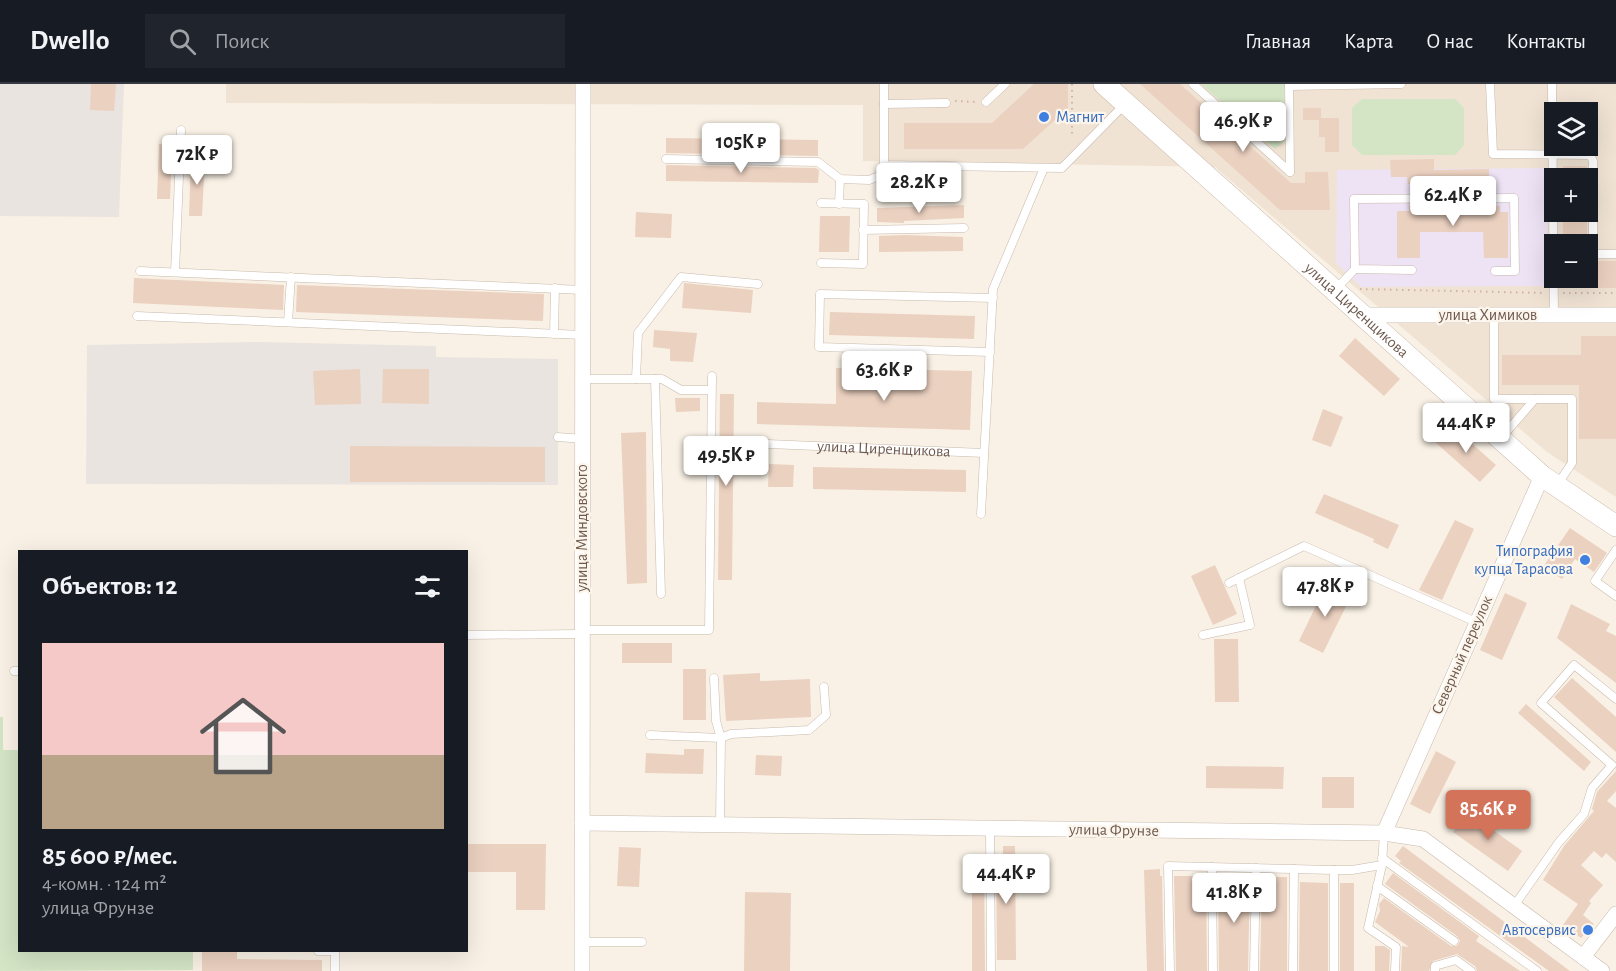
<!DOCTYPE html>
<html lang="ru">
<meta charset="utf-8">
<style>
:root{--surface:#171b24;--page:#20242c;--text:#f1f3f6;--muted:#9ea1a6;--line:#363941;--accent:#d3735a}
body{margin:0;font-family:"Alegreya Sans",sans-serif;background:var(--page);color:var(--text);height:100vh;display:flex;flex-direction:column;font-size:22px;white-space:nowrap}
*{box-sizing:border-box;margin:0}
p{font-size:20px;color:var(--muted)}
.icon{flex:none;width:33px;height:33px;fill:none;stroke:currentColor;stroke-width:2;stroke-linecap:round;stroke-linejoin:round}
.map{position:relative;flex:1;overflow:hidden}
.panel{position:absolute;left:18px;top:466px;width:450px;height:402px;display:flex;flex-direction:column;background:var(--surface);border-radius:0px;box-shadow:0 6px 24px #0002}
.panel>*{flex:none}
.fabs{position:absolute;left:1544px;top:18px;display:grid;gap:12px}
.fabs a{display:grid;place-items:center;width:54px;height:54px;border-radius:0px;background:var(--surface);box-shadow:0 6px 24px #0002;font-size:30px}
.price{position:absolute;translate:-50% -51px;padding:0 14px;border-radius:6px;background:#fff;color:#222;font-size:20px;line-height:39px;filter:drop-shadow(0 2px 3px #0008)}
.price::after{content:'';position:absolute;left:50%;top:36px;width:18px;height:14px;margin-left:-9px;background:inherit;clip-path:polygon(0 0,100% 0,50% 100%)}
.price.selected{background:var(--accent);color:#fff}
ul{padding:0;list-style:none}
li{display:grid;align-content:center;gap:12px;height:318px;padding:0 24px}
li+li{border-top:2px solid var(--line)}
li span{display:grid;place-items:center;height:186px;border-radius:0px;color:#555}
li>.icon{margin-inline-start:auto}
span .icon{width:108px;height:108px;fill:#fffc;stroke-width:1}
li b{font-size:26px}
h2{display:flex;justify-content:space-between;align-items:center;height:72px;padding:0 24px;font-size:26px}
header{display:flex;align-items:center;gap:36px;box-sizing:border-box;height:84px;padding:0 30px;background:var(--surface);border-bottom:2px solid var(--line)}
header strong{font-size:28px}
nav{display:flex;gap:33px;margin-inline-start:auto;font-size:21px}
.search{width:420px;height:54px;background:var(--page);display:flex;align-items:center;gap:15px;box-sizing:border-box;padding:0 21px;border-radius:0px;color:var(--muted);font-size:22px}
.map>svg:first-child{display:block}
.residential{fill:#f0e3d4;fill-rule:evenodd}
.industrial{fill:#e9e4df}
.education{fill:#eee2f5}
.green{fill:#d3e5c5}
.building{fill:#ebd1c0}
.lines{fill:none;stroke-linecap:round;stroke-linejoin:round}
.lane-casing{stroke:#c8b9ad;stroke-width:9}
.street-casing{stroke:#c8b9ad;stroke-width:16}
.secondary-casing{stroke:#cdbbae;stroke-width:22}
.path{stroke:#cfb4a4;stroke-width:2;stroke-dasharray:1.5 4.5;stroke-linecap:butt}
.lane{stroke:#fff;stroke-width:8}
.street{stroke:#fff;stroke-width:15}
.secondary{stroke:#fff;stroke-width:21}
.shop-dot{fill:#3f7fe0;stroke:#fcf5eb;stroke-width:2}
.labels{text-anchor:middle;dominant-baseline:central;stroke-width:4.5;stroke-linejoin:round;paint-order:stroke}
.shop-label{font-size:16px;fill:#366cbe;stroke:#fcf5eb;text-anchor:end}
.street-label{font-size:16px;fill:#6e594e;stroke:#fcf5eb}
</style>
<header>
<strong>Dwello</strong>
<div class="search"><svg class="icon" aria-label="search" viewBox="0 0 24 24"><circle cx="10" cy="10" r="6"/><path d="M15 15l6 6"/></svg>Поиск</div>
<nav><a>Главная</a><a>Карта</a><a>О нас</a><a>Контакты</a></nav>
</header>
<div class="map">
<svg width="1616" height="887" viewBox="0 0 1616 887">
<rect width="100%" height="100%" fill="#f9f1e5"/>
<!-- residential -->
<path class="residential" d="M226,0H1616V413L1547,368L1215,83L863,77V21L226,19ZM1554,28H1587V62H1554ZM1554,94H1587V128H1554ZM1554,160H1587V194H1554Z"/>
<!-- industrial -->
<g class="industrial">
<polygon points="0,0 124,0 119,133 0,132"/>
<polygon points="260,258 436,262 436,273 558,275 558,401 86,400 87,261"/>
</g>
<!-- education -->
<polygon class="education" points="1547,84 1548,202 1361,203 1336,179 1337,86"/>
<!-- green -->
<g class="green">
<polygon points="1201,0 1284,0 1285,57 1275,65"/>
<polygon points="1362,15 1455,15 1464,24 1464,61 1455,71 1362,71 1352,61 1352,24"/>
<polygon points="0,633 3,633 3,666 19,666 20,867 193,867 193,886 0,887"/>
</g>
<!-- building -->
<g class="building">
<polygon points="91,0 116,0 114,27 90,26"/>
<polygon points="1034,0 1068,0 1068,24 1023,65 904,65 904,39 992,39"/>
<polygon points="1140,0 1180,0 1291,99 1305,99 1305,88 1328,88 1330,126 1280,126"/>
<polygon points="1303,24 1321,24 1321,34 1339,34 1339,68 1325,68 1325,53 1319,53 1319,36 1303,36"/>
<polygon points="666,54 818,56 818,72 666,69"/>
<polygon points="159,60 172,61 170,115 157,115"/>
<polygon points="191,72 205,73 202,132 189,132"/>
<polygon points="1434,75 1434,86 1489,85 1489,108 1435,108 1434,100 1408,100 1407,93 1391,93 1390,76"/>
<polygon points="666,81 816,84 819,86 818,99 666,97"/>
<rect x="1563" y="82" width="24" height="12"/>
<polygon points="1435,120 1500,122 1500,128 1508,128 1508,174 1484,174 1483,148 1420,148 1420,174 1397,174 1397,127 1409,127 1409,122"/>
<polygon points="964,121 964,134 904,137 904,139 877,138 877,124"/>
<polygon points="636,128 672,130 671,154 635,153"/>
<rect x="1563" y="128" width="24" height="32"/>
<polygon points="820,132 850,132 849,168 819,168"/>
<polygon points="905,151 963,153 963,167 879,168 879,152"/>
<polygon points="1587,177 1616,177 1616,204 1563,204 1563,194 1587,194"/>
<polygon points="134,194 284,201 283,226 133,219"/>
<polygon points="684,199 753,206 751,229 682,224"/>
<polygon points="297,201 544,210 543,237 296,228"/>
<polygon points="830,228 975,232 974,255 829,251"/>
<polygon points="654,246 697,249 693,278 670,277 670,265 653,263"/>
<polygon points="1581,252 1616,252 1616,355 1579,355 1579,301 1502,301 1502,271 1581,271"/>
<polygon points="1355,254 1400,295 1384,312 1339,272"/>
<polygon points="836,284 972,287 970,346 757,340 757,318 836,320"/>
<polygon points="360,285 361,320 315,321 313,287"/>
<polygon points="383,285 429,285 429,320 382,319"/>
<polygon points="720,310 734,310 732,496 718,496"/>
<polygon points="675,314 700,314 700,327 676,328"/>
<polygon points="1323,325 1343,333 1331,363 1312,356"/>
<polygon points="1451,341 1496,381 1480,398 1435,358"/>
<polygon points="646,348 647,499 627,500 621,349"/>
<polygon points="350,362 545,363 545,398 350,398"/>
<polygon points="769,380 794,381 793,403 768,403"/>
<polygon points="813,383 966,386 966,408 813,405"/>
<polygon points="1324,410 1399,441 1388,465 1373,458 1374,455 1315,429"/>
<polygon points="1455,436 1474,445 1442,516 1419,506"/>
<polygon points="1570,444 1607,469 1594,488 1575,475 1562,495 1543,483"/>
<polygon points="1215,481 1237,530 1213,541 1191,492"/>
<polygon points="1327,499 1352,510 1323,569 1299,557"/>
<polygon points="1505,509 1527,519 1502,576 1480,566"/>
<polygon points="1571,520 1610,540 1606,547 1616,552 1616,599 1557,554"/>
<polygon points="1214,555 1238,555 1239,618 1215,618"/>
<rect x="622" y="559" width="50" height="20"/>
<rect x="683" y="585" width="23" height="51"/>
<polygon points="760,589 760,597 810,595 811,633 726,637 723,591"/>
<polygon points="1572,594 1616,633 1616,668 1554,613"/>
<polygon points="1526,620 1591,678 1584,687 1518,629"/>
<polygon points="684,665 704,665 703,690 645,689 646,669 684,671"/>
<polygon points="1436,667 1456,678 1430,730 1410,720"/>
<polygon points="756,671 782,672 781,692 755,691"/>
<polygon points="1206,682 1284,683 1283,705 1206,704"/>
<polygon points="1616,687 1616,707 1607,717 1616,724 1616,778 1606,769 1602,774 1594,767 1581,781 1603,801 1589,817 1591,819 1583,831 1594,840 1581,854 1563,841 1578,820 1543,796 1564,762 1594,727 1592,725 1597,708"/>
<rect x="1322" y="693" width="32" height="31"/>
<polygon points="1468,728 1522,767 1508,787 1453,748"/>
<polygon points="466,760 546,760 545,826 516,826 516,788 466,788"/>
<polygon points="1003,762 1015,762 1016,876 997,876 996,774 1003,774"/>
<polygon points="1403,762 1570,887 1549,887 1399,779 1401,777 1395,772"/>
<polygon points="619,763 641,764 639,803 617,802"/>
<polygon points="972,774 984,774 985,887 972,887"/>
<polygon points="1160,785 1160,792 1162,792 1164,887 1147,887 1144,786"/>
<polygon points="1393,789 1479,852 1476,857 1520,887 1477,887 1475,882 1457,870 1433,877 1429,887 1401,887 1402,862 1409,863 1375,838 1380,827 1379,820 1384,814 1451,862 1457,862 1460,857 1457,852 1385,800"/>
<polygon points="1232,791 1250,793 1248,887 1219,887 1218,797 1232,797"/>
<polygon points="1174,792 1204,792 1206,797 1207,887 1176,887"/>
<polygon points="1262,793 1287,793 1287,887 1260,887"/>
<polygon points="1300,798 1328,799 1328,887 1299,887"/>
<rect x="1340" y="799" width="14" height="88"/>
<polygon points="745,808 791,809 790,887 744,887"/>
<polygon points="1375,862 1384,862 1390,866 1389,887 1375,887"/>
<polygon points="202,867 237,867 237,875 322,876 322,887 202,887"/>
</g>
<g class="lines">
<!-- lane casing -->
<g class="lane-casing">
<g id="lane">
<polyline points="884,0 884,81 1062,84 1124,21"/>
<polyline points="1193,0 1290,88"/>
<polyline points="1289,0 1290,88"/>
<polyline points="1490,0 1493,70 1590,71 1593,77 1593,170 1616,170"/>
<polyline points="1552,0 1554,231"/>
<polyline points="1289,2 1401,0"/>
<polyline points="986,18 1005,0"/>
<polyline points="884,20 946,19"/>
<polyline points="666,75 818,78 840,95 869,96 884,90 884,81"/>
<polyline points="821,119 864,120 863,180 821,179"/>
<polyline points="839,120 840,95"/>
<polyline points="863,146 964,144"/>
<polyline points="1412,186 1355,185 1354,115 1514,114 1515,187 1495,187"/>
<polyline points="140,187 583,206"/>
<polyline points="175,188 181,46"/>
<polyline points="1335,206 1355,185"/>
<polyline points="1494,231 1494,315 1535,315"/>
<polyline points="137,232 583,251"/>
<polyline points="288,238 291,193"/>
<polyline points="554,250 555,204"/>
<polyline points="990,268 819,263 820,210 993,214"/>
<polyline points="583,295 662,295 681,306 711,306"/>
<polyline points="636,295 638,249 681,193 758,200"/>
<polyline points="655,295 661,510"/>
<polyline points="558,353 583,355"/>
<polyline points="1502,353 1535,315 1572,315 1572,379 1557,401"/>
<path id="s1" d="M746,359L984,369"/>
<polyline points="981,430 993,205 1044,84"/>
<polyline points="1616,466 1595,497 1616,512"/>
<polyline points="1229,499 1304,462 1476,538"/>
<polyline points="582,546 709,546 712,292"/>
<polyline points="466,551 582,550"/>
<polyline points="1203,551 1250,541 1239,494"/>
<polyline points="14,587 20,587"/>
<polyline points="714,594 716,637 721,654 731,650 809,646 826,631 824,603"/>
<polyline points="650,651 721,654 720,741"/>
<polyline points="990,745 991,887"/>
<polyline points="1382,774 1537,887"/>
<polyline points="1382,781 1368,844 1396,863 1395,887"/>
<polyline points="1212,783 1213,887"/>
<polyline points="1334,786 1352,786 1382,781 1384,749"/>
<polyline points="1377,802 1454,857"/>
<polyline points="1514,822 1559,758 1584,730 1592,704 1612,681 1541,619 1574,581 1616,615"/>
<polyline points="582,858 642,858"/>
<polyline points="318,867 335,867"/>
<polyline points="335,887 335,867"/>
<polyline points="1170,887 1168,782 1334,786 1334,887"/>
<polyline points="1254,887 1256,784"/>
<polyline points="1293,887 1294,785"/>
<polyline points="1435,887 1435,882 1456,876 1471,887"/>
</g>
</g>
<!-- street casing -->
<g class="street-casing">
<g id="street">
<polyline points="1360,231 1616,231"/>
<polyline points="582,739 1384,749 1423,755 1602,887"/>
<polyline points="1384,749 1542,392"/>
<polyline points="1583,873 1616,830"/>
<polyline points="582,887 583,0"/>
</g>
</g>
<!-- secondary casing -->
<g class="secondary-casing">
<g id="secondary">
<path id="s2" d="M1104,0L1542,392L1616,442"/>
</g>
</g>
<!-- path -->
<g class="path">
<polyline points="1072,0 1072,52"/>
<polyline points="955,17 976,18"/>
<polyline points="1360,205 1546,209"/>
<polyline points="1563,209 1616,209"/>
</g>
<!-- lane -->
<use href="#lane" class="lane"/>
<!-- street -->
<use href="#street" class="street"/>
<!-- secondary -->
<use href="#secondary" class="secondary"/>
</g>
<!-- markers -->
<g class="shop-dot">
<circle cx="1044" cy="33" r="6"/>
<circle cx="1585" cy="476" r="6"/>
<circle cx="1588" cy="846" r="6"/>
</g>
<g class="labels">
<!-- shop labels -->
<g class="shop-label">
<text x="1056" y="33" text-anchor="start">Магнит</text>
<text x="1573" y="467">Типография<tspan x="1573" dy="18">купца Тарасова</tspan></text>
<text x="1576" y="846">Автосервис</text>
</g>
<!-- street labels -->
<g class="street-label">
<text stroke="none"><textPath href="#s2" startOffset="339">улица Циренщикова</textPath></text>
<text x="1488" y="231">улица Химиков</text>
<text stroke="none"><textPath href="#s1" startOffset="138">улица Циренщикова</textPath></text>
<text transform="translate(582 444) rotate(-90)">улица Миндовского</text>
<text transform="translate(1462 571) rotate(-66)">Северный переулок</text>
<text transform="translate(1114 746) rotate(1)">улица Фрунзе</text>
</g>
</g>
</svg>
<div class="fabs">
<a><svg class="icon" aria-label="layers" viewBox="0 0 24 24"><path d="M12 4l9 5-9 5-9-5zM3 14l9 5 9-5"/></svg></a>
<a>+</a>
<a>−</a>
</div>
<b class="price" style="left:1243px;top:69px">46.9K ₽</b>
<b class="price" style="left:741px;top:90px">105K ₽</b>
<b class="price" style="left:197px;top:102px">72K ₽</b>
<b class="price" style="left:919px;top:130px">28.2K ₽</b>
<b class="price" style="left:1453px;top:143px">62.4K ₽</b>
<b class="price" style="left:884px;top:318px">63.6K ₽</b>
<b class="price" style="left:1466px;top:370px">44.4K ₽</b>
<b class="price" style="left:726px;top:403px">49.5K ₽</b>
<b class="price" style="left:1325px;top:534px">47.8K ₽</b>
<b class="price selected" style="left:1488px;top:757px">85.6K ₽</b>
<b class="price" style="left:1006px;top:821px">44.4K ₽</b>
<b class="price" style="left:1234px;top:840px">41.8K ₽</b>
<section class="panel">
<h2>Объектов: 12<svg class="icon" aria-label="filters" viewBox="0 0 24 24"><path d="M4 7h16M4 17h16"/><circle cx="9" cy="7" r="2"/><circle cx="15" cy="17" r="2"/></svg></h2>
<ul>
<li><span style="background:linear-gradient(#f6c9c9 60%,#b9a48a 0)"><svg class="icon" aria-label="home" viewBox="0 0 24 24"><path d="M3 11l9-7 9 7M6 9v11h12V9"/></svg></span><div><b>85 600 ₽/мес.</b><p>4-комн. · 124 m²</p><p>улица Фрунзе</p></div></li>
</ul>
</section>
</div>
